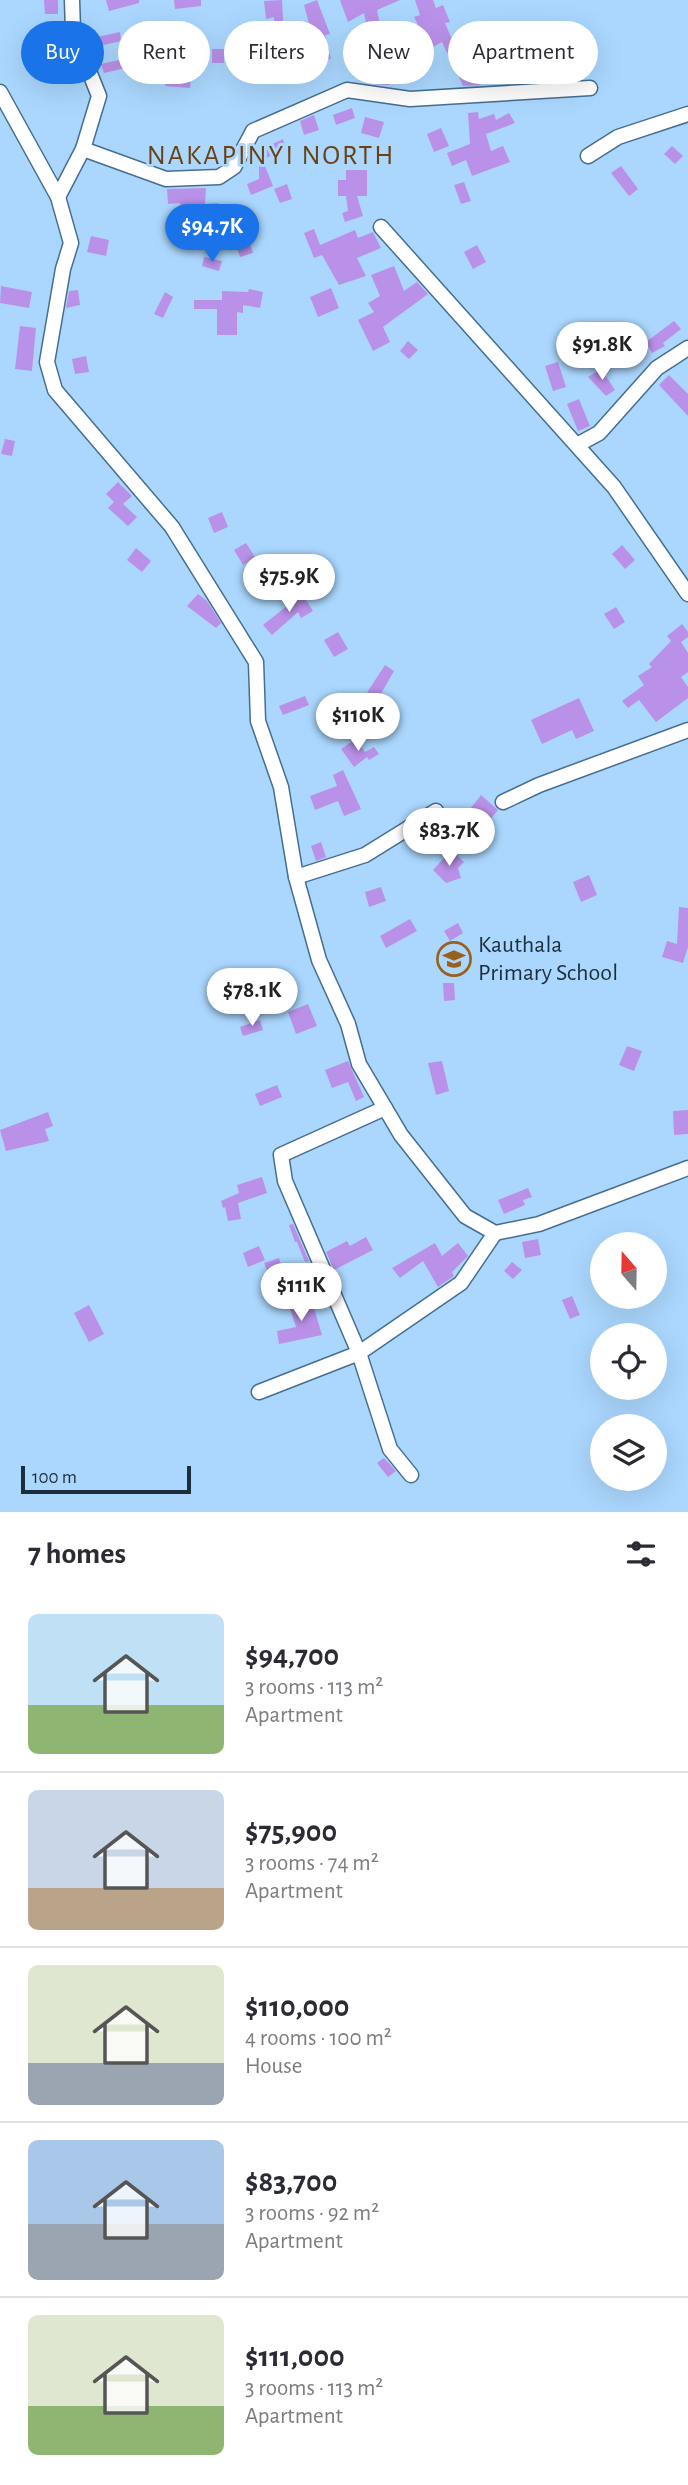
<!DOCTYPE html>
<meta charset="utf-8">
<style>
:root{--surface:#fff;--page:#f7f7f7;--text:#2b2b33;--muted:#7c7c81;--line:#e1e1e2;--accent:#1a73e8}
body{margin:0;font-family:"Alegreya Sans",sans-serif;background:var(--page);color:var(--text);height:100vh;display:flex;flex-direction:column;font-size:26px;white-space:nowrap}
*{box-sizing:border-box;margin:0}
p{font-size:23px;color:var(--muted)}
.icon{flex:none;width:38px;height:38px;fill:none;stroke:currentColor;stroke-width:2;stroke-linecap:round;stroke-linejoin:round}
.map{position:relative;height:1512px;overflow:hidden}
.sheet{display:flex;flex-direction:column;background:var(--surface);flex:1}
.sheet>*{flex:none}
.hud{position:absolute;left:21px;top:21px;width:648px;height:63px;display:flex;gap:14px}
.needle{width:46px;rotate:340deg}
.buttons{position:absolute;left:590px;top:1232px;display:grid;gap:14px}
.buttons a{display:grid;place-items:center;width:77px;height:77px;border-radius:50%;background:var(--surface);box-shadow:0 7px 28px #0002;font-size:35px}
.scale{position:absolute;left:21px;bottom:18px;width:170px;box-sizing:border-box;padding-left:7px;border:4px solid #1c2d3c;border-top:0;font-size:19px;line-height:24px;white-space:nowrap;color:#1c2d3c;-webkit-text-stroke:5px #abd7fe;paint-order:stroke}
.price{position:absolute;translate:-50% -60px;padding:0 16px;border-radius:24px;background:#fff;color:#222;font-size:23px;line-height:46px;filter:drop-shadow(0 2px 4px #0008)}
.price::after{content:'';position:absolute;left:50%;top:42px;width:21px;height:16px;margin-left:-10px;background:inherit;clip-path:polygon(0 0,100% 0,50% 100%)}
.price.on{background:var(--accent);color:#fff}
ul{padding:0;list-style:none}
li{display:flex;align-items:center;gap:21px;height:175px;padding:0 28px}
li+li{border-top:2px solid var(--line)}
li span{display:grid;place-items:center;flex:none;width:196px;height:140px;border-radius:10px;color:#555}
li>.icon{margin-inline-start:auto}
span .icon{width:84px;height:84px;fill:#fffc;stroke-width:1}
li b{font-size:30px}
h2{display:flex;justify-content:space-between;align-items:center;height:84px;padding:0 28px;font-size:30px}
.chip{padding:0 24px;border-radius:32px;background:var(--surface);box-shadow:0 7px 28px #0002;font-size:24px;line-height:63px}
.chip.on{background:var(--accent);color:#fff}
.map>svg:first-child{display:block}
.building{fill:#ba91e9}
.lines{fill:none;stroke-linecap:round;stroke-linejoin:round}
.minor-casing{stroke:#456e90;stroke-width:17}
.minor{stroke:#fff;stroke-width:14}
.labels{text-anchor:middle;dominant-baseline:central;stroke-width:6;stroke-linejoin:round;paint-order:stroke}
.poi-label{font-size:24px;fill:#1c2d3c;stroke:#abd7fe;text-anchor:start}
.quarter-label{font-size:28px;letter-spacing:2px;fill:#694114;stroke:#abd7fe}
</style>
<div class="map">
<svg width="688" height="1512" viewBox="0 0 688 1512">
<rect width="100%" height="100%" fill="#abd7fe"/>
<!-- building -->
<g class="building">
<polygon points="44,0 58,0 58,14 45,14"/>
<polygon points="106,0 139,0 139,3 109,11"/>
<polygon points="174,0 201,0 201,6 175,9"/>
<polygon points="282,0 284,38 275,39 274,17 266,19 264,1"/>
<polygon points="317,0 330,34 325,35 331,59 319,62 304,5"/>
<polygon points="340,0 400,0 377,10 381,30 368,33 364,13 348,22"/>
<polygon points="415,0 433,0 436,8 443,5 450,22 445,23 456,49 447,53 442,42 426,51 411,28 418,25 414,17 420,15"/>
<polygon points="120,32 121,41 99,46 97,37"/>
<polygon points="65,39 67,53 53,56 51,41"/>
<polygon points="471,45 474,54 466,58 481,85 463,86 449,54"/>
<rect x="212" y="49" width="12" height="14"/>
<polygon points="410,49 413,59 406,61 412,77 388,85 373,84 370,76 395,68 390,57"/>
<polygon points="152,52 167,53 165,67 150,65"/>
<polygon points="124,59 125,68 104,73 101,64"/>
<polygon points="166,77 191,79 190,88 165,86"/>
<polygon points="352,108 355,118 336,125 333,115"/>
<polygon points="478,112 479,119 494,114 496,120 509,113 515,123 486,134 491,151 503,146 510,162 472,176 466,160 452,166 447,153 470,144 468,113"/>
<polygon points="314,115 319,130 304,135 300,121"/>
<polygon points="365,117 384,122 379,138 361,133"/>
<polygon points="441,128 449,146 434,152 427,134"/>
<polygon points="283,139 286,149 264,159 260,150"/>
<polygon points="672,146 683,156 675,164 664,154"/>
<polygon points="259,151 273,186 251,195 247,184 259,179"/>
<polygon points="621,166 638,189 629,196 611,173"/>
<polygon points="346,170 367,170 367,196 357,196 363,216 345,222 342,213 348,211 346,196 338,196 338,180 346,180"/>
<polygon points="464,182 471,201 461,204 454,185"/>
<polygon points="287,184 292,199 280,203 274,189"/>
<polygon points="206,188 205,204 218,203 217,243 185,242 180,203 168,204 167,189"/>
<polygon points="314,229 320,245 355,230 358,238 373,232 381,248 357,258 366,276 339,285 322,255 314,258 304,233"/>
<polygon points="247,235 253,253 240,257 234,239"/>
<polygon points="91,236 109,240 106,256 87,252"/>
<polygon points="477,245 486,262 473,269 464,252"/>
<polygon points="204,257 222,261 219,271 202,266"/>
<polygon points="394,266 404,291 417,282 428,294 383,327 390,342 373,351 358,320 374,312 368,303 380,296 371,275"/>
<polygon points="1,286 32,292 29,308 0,303"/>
<polygon points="331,288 339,308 318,317 310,297"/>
<polygon points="249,289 263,292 260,308 243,305 243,313 237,312 237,335 217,335 217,309 194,309 194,300 222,300 222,291 248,292"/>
<polygon points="78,290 80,305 66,308 69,291"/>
<polygon points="165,292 173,297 163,318 154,314"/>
<polygon points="674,321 681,329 663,343 665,346 652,353 646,342"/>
<polygon points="20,326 36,328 32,371 15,369"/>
<polygon points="408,341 418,350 409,359 400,351"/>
<polygon points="86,356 89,372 75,374 72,359"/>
<polygon points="558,362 566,387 553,391 545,366"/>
<polygon points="601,369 615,390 606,396 588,377"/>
<polygon points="669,375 688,394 688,416 659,385"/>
<polygon points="579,399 590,426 578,431 567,404"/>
<polygon points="5,439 15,441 12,456 1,454"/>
<polygon points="118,482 132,496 123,504 137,517 128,526 108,508 114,502 106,494"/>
<polygon points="222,512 228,527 214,533 208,518"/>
<polygon points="246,543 255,557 243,565 234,550"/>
<polygon points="622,545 635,560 625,569 612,554"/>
<polygon points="136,548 151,561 142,572 127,560"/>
<polygon points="198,594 207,601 221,623 216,628 187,606"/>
<polygon points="302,594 313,611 301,618 298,612 272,635 263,625"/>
<polygon points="616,607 625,622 614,629 604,614"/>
<polygon points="682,624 688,632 688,637 681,642 688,653 688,672 681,677 688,687 688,698 656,722 639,700 628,708 622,701 644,685 638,676 652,667 649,664 671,641 667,636"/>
<polygon points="338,632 348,649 334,657 324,640"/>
<polygon points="385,665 394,671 375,704 365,702 368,691"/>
<polygon points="305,696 309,705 283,715 279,706"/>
<polygon points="579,698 594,731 576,739 572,730 542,744 531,720"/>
<polygon points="356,739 365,752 374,747 379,754 369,760 367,757 354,767 341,749"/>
<polygon points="343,770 361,809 344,816 338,801 315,810 310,796 337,786 333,775"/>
<polygon points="481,795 498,810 484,827 467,813"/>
<polygon points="321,842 326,857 316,861 311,846"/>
<polygon points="451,850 464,862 458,868 461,878 446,883 433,870"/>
<polygon points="589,875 597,895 581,902 573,882"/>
<polygon points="381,887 386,901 369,907 365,892"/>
<polygon points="679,907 688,908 688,947 683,963 662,957 667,941 677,944"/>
<polygon points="410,919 417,931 386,948 380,936"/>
<polygon points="458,923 463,933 450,941 444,931"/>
<polygon points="443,983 454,983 455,1000 444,1001"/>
<polygon points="308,1004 317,1026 296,1034 288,1012"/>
<polygon points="260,1020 263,1030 243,1036 240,1027"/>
<polygon points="627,1046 642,1051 634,1071 619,1065"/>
<polygon points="348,1061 364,1097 356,1101 348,1082 332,1088 325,1070"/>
<polygon points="442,1061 449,1091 436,1095 428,1063"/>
<polygon points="277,1085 282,1097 260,1106 255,1094"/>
<polygon points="688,1110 688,1134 674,1135 673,1111"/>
<polygon points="48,1112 53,1126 45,1129 49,1141 6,1151 0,1130"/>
<polygon points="262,1177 267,1193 238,1203 241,1219 228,1221 225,1207 228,1206 223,1208 221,1201 239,1193 237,1185"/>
<polygon points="528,1188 532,1197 523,1200 525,1205 504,1214 498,1200"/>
<polygon points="293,1224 309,1261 305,1262 297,1242 295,1242 289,1225"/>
<polygon points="366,1237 373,1250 334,1270 326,1252 347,1241 350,1246"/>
<polygon points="538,1239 541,1255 525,1258 522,1242"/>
<polygon points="435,1243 442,1256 458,1243 468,1256 452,1272 454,1276 438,1287 423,1261 400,1278 392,1268"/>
<polygon points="259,1246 265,1260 248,1267 243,1253"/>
<polygon points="279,1258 282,1268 268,1273 264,1263"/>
<polygon points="512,1262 522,1270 513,1279 504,1271"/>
<polygon points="572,1296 580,1315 570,1319 562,1300"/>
<polygon points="311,1298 322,1335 279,1344 277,1331 296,1327 289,1305"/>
<polygon points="89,1305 104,1334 89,1342 74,1313"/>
<polygon points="384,1458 396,1471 388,1477 377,1463"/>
</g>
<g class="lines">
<!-- minor casing -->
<g class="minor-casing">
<g id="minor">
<polyline points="0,92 58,197 71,243 63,269 47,362 55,390 172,527 256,662 258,721 281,787 296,877 319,960 348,1024 359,1064 401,1135 465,1216 495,1233 539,1224 688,1168"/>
<polyline points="83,149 166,179 219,177 234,167 253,131 347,90 410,99 590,88"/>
<polyline points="588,156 618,137 688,114"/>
<polyline points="58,197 83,149 99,96 73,31 72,0"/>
<polyline points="381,227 614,487 688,594"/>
<polyline points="577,445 599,433 657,368 688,348"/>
<polyline points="503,802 539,785 688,730"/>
<polyline points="296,877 365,855 436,811"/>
<polyline points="385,1108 281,1155 285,1181 359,1353 390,1449 411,1475"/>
<polyline points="259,1392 359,1353 461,1283 495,1233"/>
</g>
</g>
<!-- minor -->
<use href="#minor" class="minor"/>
</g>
<!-- icons -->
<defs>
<g id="school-ring" transform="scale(1.75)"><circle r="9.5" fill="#abd7fe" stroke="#995f1d" stroke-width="1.5"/><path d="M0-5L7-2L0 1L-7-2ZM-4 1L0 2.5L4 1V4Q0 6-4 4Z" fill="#995f1d"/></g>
</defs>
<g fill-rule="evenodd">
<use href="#school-ring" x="454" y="959"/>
</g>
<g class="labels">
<!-- poi labels -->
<g class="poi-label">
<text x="478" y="945">Kauthala<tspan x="478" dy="28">Primary School</tspan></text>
</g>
<!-- quarter labels -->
<g class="quarter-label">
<text x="271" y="156">NAKAPINYI NORTH</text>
</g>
</g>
</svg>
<div class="buttons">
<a><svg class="needle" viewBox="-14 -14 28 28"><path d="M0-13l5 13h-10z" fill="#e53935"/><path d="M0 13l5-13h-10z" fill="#7c7c81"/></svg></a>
<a><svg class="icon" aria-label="locate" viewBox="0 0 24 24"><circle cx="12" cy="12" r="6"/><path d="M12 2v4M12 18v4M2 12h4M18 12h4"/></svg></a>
<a><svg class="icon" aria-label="layers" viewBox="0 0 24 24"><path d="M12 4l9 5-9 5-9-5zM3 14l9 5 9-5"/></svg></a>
</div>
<div class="scale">100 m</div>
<b class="price on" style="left:212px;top:264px">$94.7K</b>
<b class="price" style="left:602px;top:382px">$91.8K</b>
<b class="price" style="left:289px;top:614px">$75.9K</b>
<b class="price" style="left:358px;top:753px">$110K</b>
<b class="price" style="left:449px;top:868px">$83.7K</b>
<b class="price" style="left:252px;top:1028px">$78.1K</b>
<b class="price" style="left:301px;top:1323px">$111K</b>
<div class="hud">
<a class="chip on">Buy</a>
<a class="chip">Rent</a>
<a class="chip">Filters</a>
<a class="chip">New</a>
<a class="chip">Apartment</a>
</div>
</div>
<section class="sheet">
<h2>7 homes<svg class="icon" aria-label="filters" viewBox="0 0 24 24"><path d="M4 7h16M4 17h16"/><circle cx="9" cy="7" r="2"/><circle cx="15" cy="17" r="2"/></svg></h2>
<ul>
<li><span style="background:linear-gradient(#bfe0f5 65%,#8fb573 0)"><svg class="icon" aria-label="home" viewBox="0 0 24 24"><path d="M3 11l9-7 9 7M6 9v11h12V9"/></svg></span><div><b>$94,700</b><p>3 rooms · 113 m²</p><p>Apartment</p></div></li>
<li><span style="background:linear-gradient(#c9d6e8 70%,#b9a48a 0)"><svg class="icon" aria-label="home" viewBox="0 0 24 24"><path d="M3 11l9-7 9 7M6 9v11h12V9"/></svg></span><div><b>$75,900</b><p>3 rooms · 74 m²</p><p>Apartment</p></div></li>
<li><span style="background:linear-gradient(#dfe7d0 70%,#9aa5b1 0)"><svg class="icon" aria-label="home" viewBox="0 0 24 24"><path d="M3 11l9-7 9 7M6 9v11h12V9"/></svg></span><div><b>$110,000</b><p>4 rooms · 100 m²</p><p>House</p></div></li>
<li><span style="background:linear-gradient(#a9c7e8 60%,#9aa5b1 0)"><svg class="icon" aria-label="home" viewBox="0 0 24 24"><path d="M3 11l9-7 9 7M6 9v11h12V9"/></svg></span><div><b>$83,700</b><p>3 rooms · 92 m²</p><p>Apartment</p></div></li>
<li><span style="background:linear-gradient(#dfe7d0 65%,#8fb573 0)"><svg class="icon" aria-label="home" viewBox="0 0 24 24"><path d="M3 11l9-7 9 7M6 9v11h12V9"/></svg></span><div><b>$111,000</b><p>3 rooms · 113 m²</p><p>Apartment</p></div></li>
</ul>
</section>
